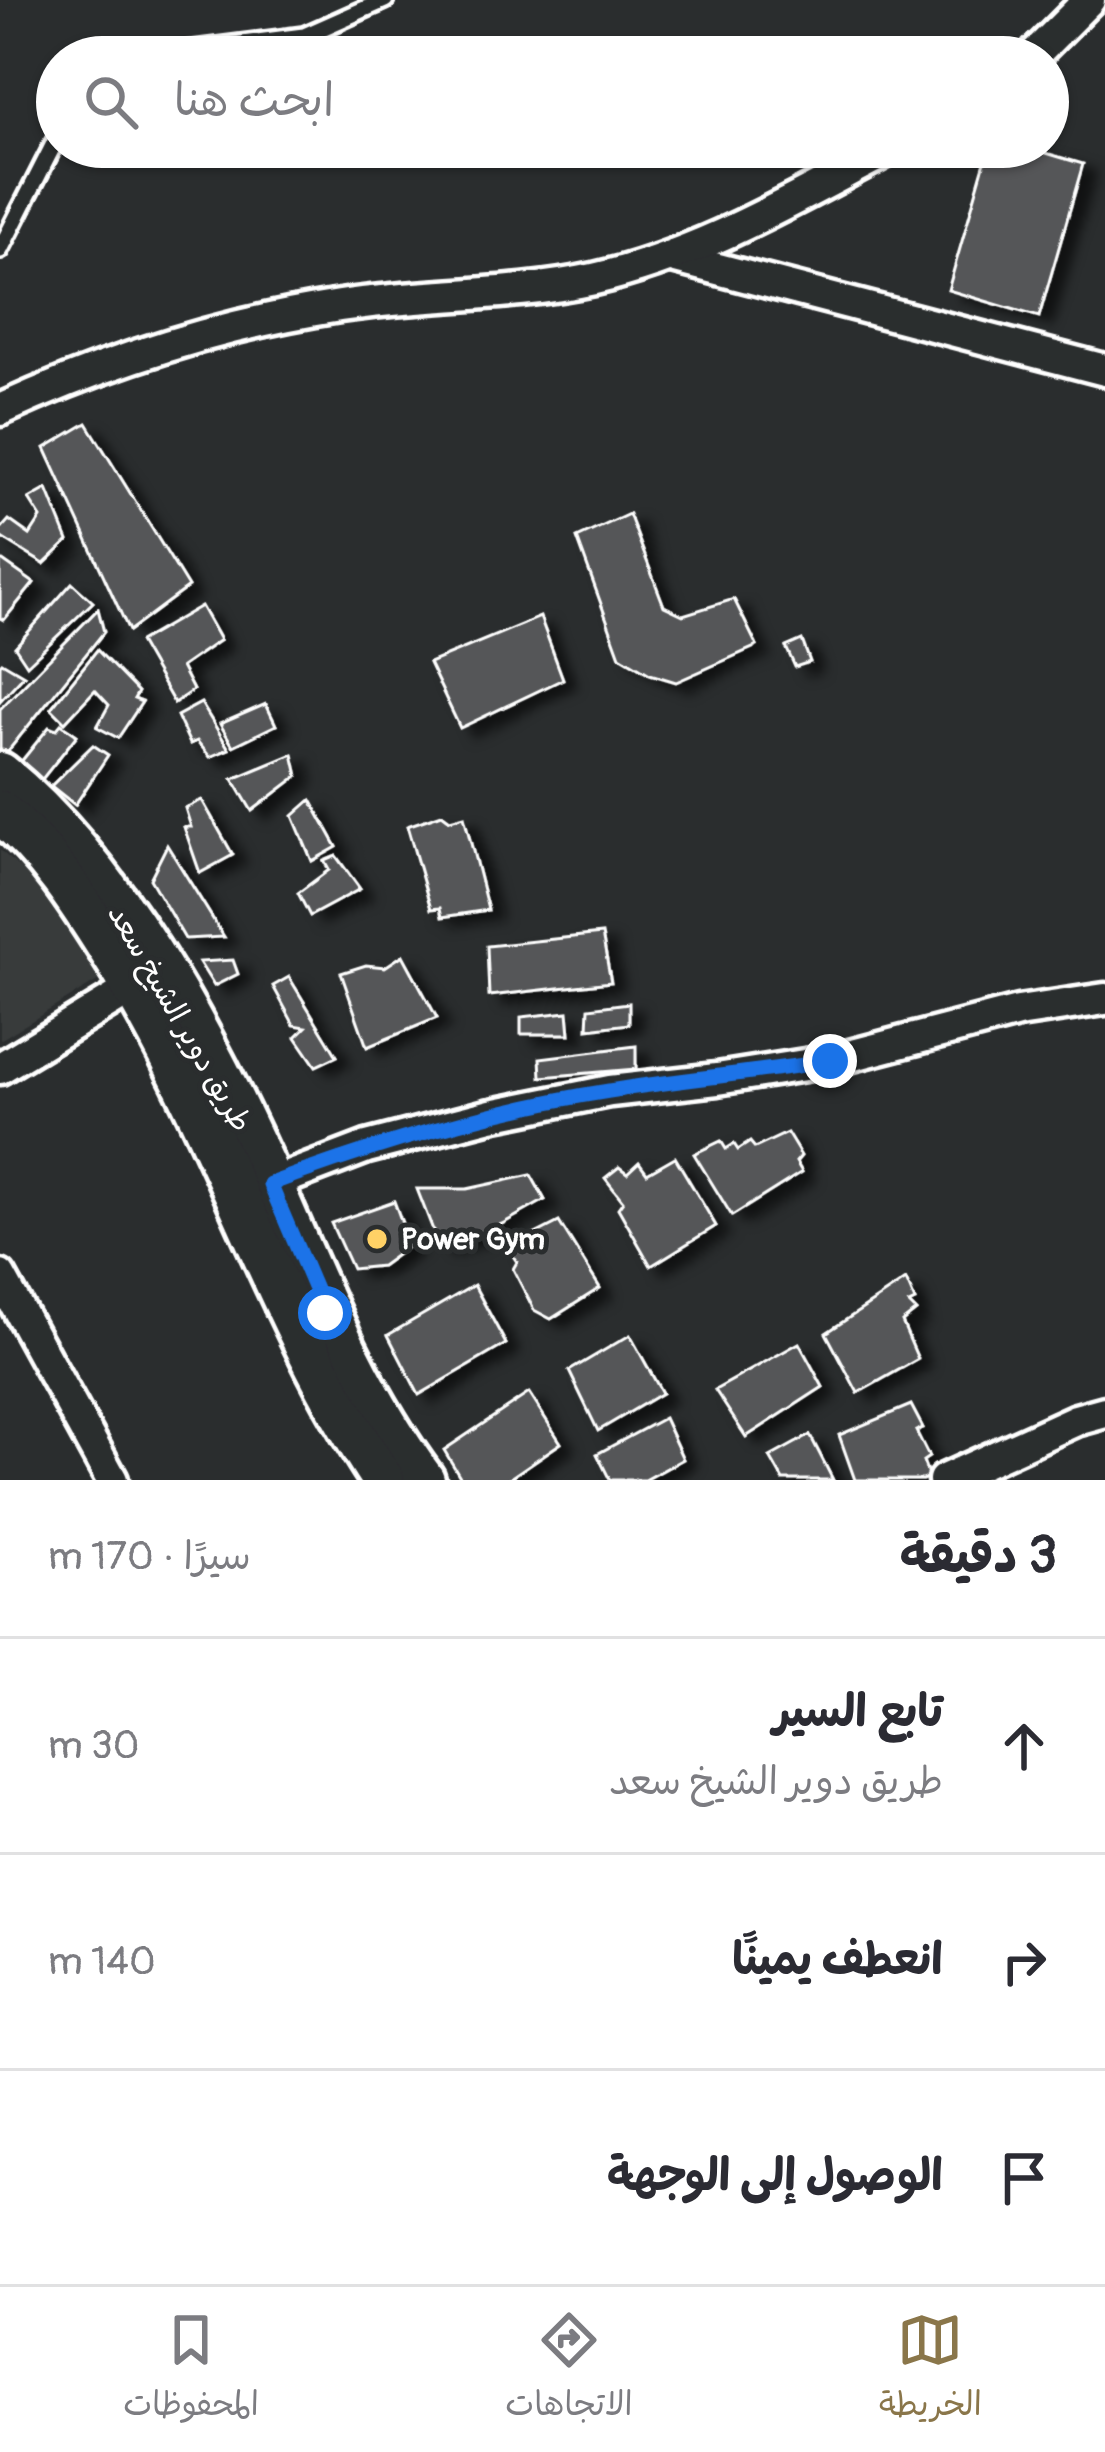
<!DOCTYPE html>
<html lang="ar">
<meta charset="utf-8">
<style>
body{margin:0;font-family:Pangolin,"Playpen Sans Arabic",sans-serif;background:#f2f2f3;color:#2b2b33;direction:rtl}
.stop{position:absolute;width:36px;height:36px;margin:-27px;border:9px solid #1a73e8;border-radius:50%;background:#fff}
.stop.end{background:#1a73e8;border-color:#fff;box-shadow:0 3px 12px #0008}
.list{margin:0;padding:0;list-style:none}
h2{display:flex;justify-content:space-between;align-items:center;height:156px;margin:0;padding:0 48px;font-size:51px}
h2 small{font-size:39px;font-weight:400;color:#7c7c81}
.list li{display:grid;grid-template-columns:78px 1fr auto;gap:36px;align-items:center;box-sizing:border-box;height:216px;padding:0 48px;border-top:3px solid #e1e1e2}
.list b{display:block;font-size:45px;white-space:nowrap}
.list p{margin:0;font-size:39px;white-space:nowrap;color:#7c7c81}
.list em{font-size:39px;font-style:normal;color:#7c7c81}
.icon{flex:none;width:66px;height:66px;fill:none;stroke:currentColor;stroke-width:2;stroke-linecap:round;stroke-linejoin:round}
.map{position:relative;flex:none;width:1105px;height:1480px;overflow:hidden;direction:ltr}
.search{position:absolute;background:#fff;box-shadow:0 3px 9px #0004;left:36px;right:36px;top:36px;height:132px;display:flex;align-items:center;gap:30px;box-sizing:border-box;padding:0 42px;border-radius:66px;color:#7c7c81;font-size:45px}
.sheet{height:804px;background:#fff}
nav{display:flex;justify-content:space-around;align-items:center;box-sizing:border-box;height:168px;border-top:3px solid #e1e1e2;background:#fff;font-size:33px;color:#7c7c81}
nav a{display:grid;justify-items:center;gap:6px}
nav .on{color:#8a764a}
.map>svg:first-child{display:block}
.built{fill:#373a3b}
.building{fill:#555758;stroke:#fff;stroke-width:3;filter:url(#shadow)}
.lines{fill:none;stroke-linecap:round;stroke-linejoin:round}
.lane-casing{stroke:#fff;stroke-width:24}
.street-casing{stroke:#fff;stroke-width:39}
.secondary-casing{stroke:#fff;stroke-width:51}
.lane{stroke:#2a2d2e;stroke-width:15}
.street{stroke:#2a2d2e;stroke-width:30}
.secondary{stroke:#2a2d2e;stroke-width:42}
.route{stroke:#1a73e8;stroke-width:15}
.poi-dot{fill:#ffd166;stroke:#2a2d2e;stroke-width:4.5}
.labels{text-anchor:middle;stroke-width:10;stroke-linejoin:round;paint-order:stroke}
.street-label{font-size:30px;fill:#fff;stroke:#2a2d2e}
.poi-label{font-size:30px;font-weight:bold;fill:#fff;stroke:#2a2d2e;text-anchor:start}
</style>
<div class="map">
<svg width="1105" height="1480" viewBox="0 0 1105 1480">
<defs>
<filter id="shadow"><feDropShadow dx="13" dy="8" stdDeviation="6" flood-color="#0009"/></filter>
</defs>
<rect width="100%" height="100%" fill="#2a2d2e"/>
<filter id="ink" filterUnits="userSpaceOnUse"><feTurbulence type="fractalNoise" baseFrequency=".00833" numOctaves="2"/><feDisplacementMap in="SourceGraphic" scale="24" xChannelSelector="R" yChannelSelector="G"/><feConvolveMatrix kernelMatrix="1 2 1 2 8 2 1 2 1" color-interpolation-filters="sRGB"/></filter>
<g filter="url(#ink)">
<path class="built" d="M0 850 52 897 104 977 0 1040Z"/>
<g class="building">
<path d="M989 147H1026L1083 164 1039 317 948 290Z"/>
<path d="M87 423 188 587 129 631 45 448Z"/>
<path d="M47 489 68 541 44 564 0 537V530L9 520 30 535 41 518 29 499Z"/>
<path d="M629 514 664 606 683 615 734 599 757 646 676 682 650 674 620 656 577 538Z"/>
<path d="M0 559 34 583 4 620 0 618Z"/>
<path d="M72 583 93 602 27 665 15 647Z"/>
<path d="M201 606 220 640 181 667 193 690 174 703 139 642Z"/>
<path d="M98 609 104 632 0 761V709Z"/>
<path d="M540 617 563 679 460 728 429 663Z"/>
<path d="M802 640 810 662 795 667 786 647Z"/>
<path d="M97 650 138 692 134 699 142 702 118 738 97 727 109 705 95 690 65 722 51 708Z"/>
<path d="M2 662 24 675 0 701V664Z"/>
<path d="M201 703 229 749 210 757 197 741 190 744 177 716Z"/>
<path d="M266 704 276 725 233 746 220 724Z"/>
<path d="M61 724 77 735 39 783 20 763 49 727 56 730Z"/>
<path d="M93 745 108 755 75 805 51 786Z"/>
<path d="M293 754 298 776 252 811 233 779Z"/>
<path d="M202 800 233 855 200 873 184 827H191L185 808Z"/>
<path d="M311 800 337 847 312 861 293 816Z"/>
<path d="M442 814 450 820 464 816 488 910 442 917 440 908 431 909 407 826Z"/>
<path d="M167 845 224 937 185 939 150 879Z"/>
<path d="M336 856 360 889 310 916 298 893 329 870 324 861Z"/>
<path d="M602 934 611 982 489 996 487 946Z"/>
<path d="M403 955 437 1018 367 1047 341 973 366 965 385 967Z"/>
<path d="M233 960 238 974 214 986 199 962Z"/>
<path d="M289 977 337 1056 316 1066 296 1037 306 1027 294 1025 273 986Z"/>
<path d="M629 1003V1024L588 1029 589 1008Z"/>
<path d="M568 1012 570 1034H521V1017Z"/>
<path d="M636 1046V1069L541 1077 540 1058Z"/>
<path d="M787 1133 801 1156 796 1162 802 1172 732 1216 694 1154 721 1141 726 1149 734 1144 738 1150 750 1142 755 1148Z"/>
<path d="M675 1157 716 1226 651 1266 618 1208 623 1201 605 1178 619 1167 627 1173 639 1162 647 1173Z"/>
<path d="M531 1175 545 1200 502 1224 440 1248 417 1189H467Z"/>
<path d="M394 1201 410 1245 381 1266 352 1269 331 1223Z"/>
<path d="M559 1222 600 1288 551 1319 534 1310 513 1269 517 1262 508 1248Z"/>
<path d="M906 1280 915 1301 909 1304 916 1311 902 1322 918 1359 858 1393 826 1333Z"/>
<path d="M474 1285 506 1344 419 1395 388 1335Z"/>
<path d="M630 1335 662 1393 598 1431 569 1371Z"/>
<path d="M799 1343 823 1387 746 1437 715 1390Z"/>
<path d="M529 1393 561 1443 507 1480H462L444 1450Z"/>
<path d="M911 1405 923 1428 916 1431 929 1457 923 1461 929 1477 922 1480H855L839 1435Z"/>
<path d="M664 1418 683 1459 645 1480H610L597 1454Z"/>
<path d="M810 1435 833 1480H783L770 1457Z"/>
</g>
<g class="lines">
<g class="lane-casing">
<g id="lane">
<path d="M139 57 304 36 385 0"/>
<path d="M0 250 57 138"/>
</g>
</g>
<g class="street-casing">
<g id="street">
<path d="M1032 57 1089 0"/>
<path d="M672 257 1105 370"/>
<path d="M0 410C107 361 223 324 340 306 424 293 510 297 594 279 701 255 797 197 894 147"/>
<path d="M0 1068 134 987"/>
<path d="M270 1184 367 1147 491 1115 610 1091 717 1079 830 1061 1018 1012 1105 999"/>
<path d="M0 1276 112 1480"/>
<path d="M944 1480 1076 1420 1105 1412"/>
</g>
</g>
<g class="secondary-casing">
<g id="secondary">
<path d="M0 774C115 868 201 1030 262 1164 311 1273 351 1383 423 1480"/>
<path d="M0 812C47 850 81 903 113 954 220 1121 273 1315 383 1480"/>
</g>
</g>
<use href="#lane" class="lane"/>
<use href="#street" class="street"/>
<use href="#secondary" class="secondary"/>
</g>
</g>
<g class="lines" filter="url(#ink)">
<path class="route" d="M325 1313 270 1184C380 1143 493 1109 609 1091 683 1079 756 1073 830 1061"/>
</g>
<circle class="poi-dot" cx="377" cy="1239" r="12"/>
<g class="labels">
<g class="street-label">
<text transform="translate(180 1018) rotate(60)" y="10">طريق دوير الشيخ سعد</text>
</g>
<g class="poi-label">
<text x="401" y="1249">Power Gym</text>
</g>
</g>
</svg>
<div class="stop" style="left:325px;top:1313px"></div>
<div class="stop end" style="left:830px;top:1061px"></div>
<div class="search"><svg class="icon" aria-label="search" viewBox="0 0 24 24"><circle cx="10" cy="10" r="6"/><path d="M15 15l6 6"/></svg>ابحث هنا</div>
</div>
<section class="sheet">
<h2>3 دقيقة<small>سيرًا · 170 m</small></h2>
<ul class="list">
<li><svg class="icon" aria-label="ahead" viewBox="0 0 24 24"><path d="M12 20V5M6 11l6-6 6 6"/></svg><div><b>تابع السير</b><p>طريق دوير الشيخ سعد</p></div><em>30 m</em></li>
<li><svg class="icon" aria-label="right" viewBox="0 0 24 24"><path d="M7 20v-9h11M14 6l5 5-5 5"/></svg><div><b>انعطف يمينًا</b></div><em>140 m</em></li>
<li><svg class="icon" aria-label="arrive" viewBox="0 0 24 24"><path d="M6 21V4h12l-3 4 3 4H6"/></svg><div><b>الوصول إلى الوجهة</b></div></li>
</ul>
</section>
<nav>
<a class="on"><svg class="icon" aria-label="map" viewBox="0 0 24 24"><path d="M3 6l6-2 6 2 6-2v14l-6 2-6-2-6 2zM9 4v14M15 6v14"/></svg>الخريطة</a>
<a><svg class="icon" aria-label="directions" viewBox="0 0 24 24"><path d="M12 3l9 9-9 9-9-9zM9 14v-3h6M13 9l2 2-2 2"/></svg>الاتجاهات</a>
<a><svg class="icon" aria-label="saved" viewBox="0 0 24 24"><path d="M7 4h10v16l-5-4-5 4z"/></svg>المحفوظات</a>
</nav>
